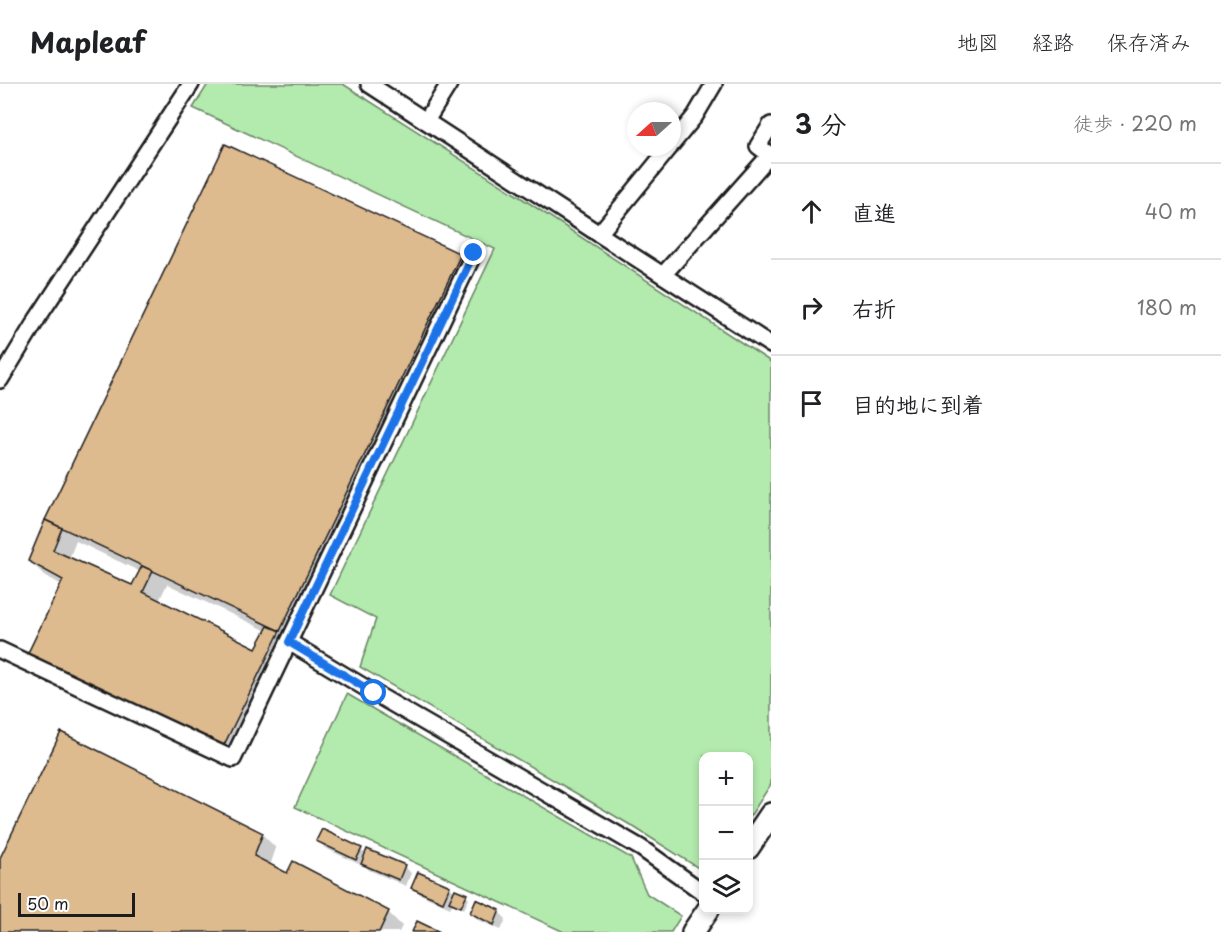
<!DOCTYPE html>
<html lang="ja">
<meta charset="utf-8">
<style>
body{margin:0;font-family:"Playpen Sans","Klee One",sans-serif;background:#f2f2f2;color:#202124}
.controls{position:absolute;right:18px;bottom:18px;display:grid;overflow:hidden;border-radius:12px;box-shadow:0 3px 9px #0003}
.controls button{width:54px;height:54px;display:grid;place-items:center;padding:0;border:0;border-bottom:2px solid #e0e0e0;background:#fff;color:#202124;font:30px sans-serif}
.compass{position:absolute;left:627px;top:18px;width:54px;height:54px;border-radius:50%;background:#fff;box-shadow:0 3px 9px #0003;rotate:249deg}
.scale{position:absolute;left:18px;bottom:15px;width:117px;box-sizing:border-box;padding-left:6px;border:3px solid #1c1c1c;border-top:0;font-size:16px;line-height:21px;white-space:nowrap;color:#1c1c1c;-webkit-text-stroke:4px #fff;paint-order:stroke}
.stop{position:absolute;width:18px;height:18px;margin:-14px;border:4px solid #1a73e8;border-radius:50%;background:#fff}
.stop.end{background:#1a73e8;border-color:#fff;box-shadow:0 2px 6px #0008}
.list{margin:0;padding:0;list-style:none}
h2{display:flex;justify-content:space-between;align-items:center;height:78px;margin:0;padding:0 24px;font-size:26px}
h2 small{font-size:20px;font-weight:400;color:#757577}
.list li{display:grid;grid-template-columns:39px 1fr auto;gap:18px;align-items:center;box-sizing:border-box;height:96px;padding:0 24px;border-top:2px solid #e0e0e0}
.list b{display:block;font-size:22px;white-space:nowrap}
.list em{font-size:20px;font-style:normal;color:#757577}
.icon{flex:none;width:33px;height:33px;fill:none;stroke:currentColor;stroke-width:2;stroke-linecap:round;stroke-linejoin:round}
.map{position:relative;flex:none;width:771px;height:848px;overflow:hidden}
header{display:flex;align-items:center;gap:36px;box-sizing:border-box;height:84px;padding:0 30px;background:#fff;border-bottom:2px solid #e0e0e0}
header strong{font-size:28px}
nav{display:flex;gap:33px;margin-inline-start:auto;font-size:21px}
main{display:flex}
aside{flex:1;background:#fff}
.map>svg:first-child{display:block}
.green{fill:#b3eaad;stroke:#688364;stroke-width:1.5}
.shadow{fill:#0003;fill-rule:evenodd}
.building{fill:#deba8f;stroke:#1c1c1c;stroke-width:1.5}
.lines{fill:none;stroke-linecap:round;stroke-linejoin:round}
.street-casing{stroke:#1c1c1c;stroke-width:20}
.secondary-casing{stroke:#1c1c1c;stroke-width:26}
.street{stroke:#fff;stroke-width:15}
.secondary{stroke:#fff;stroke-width:21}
.route{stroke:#1a73e8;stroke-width:8}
</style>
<header>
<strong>Mapleaf</strong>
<nav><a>地図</a><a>経路</a><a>保存済み</a></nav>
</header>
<main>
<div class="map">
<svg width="771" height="848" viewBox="0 0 771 848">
<rect width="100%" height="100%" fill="#fff"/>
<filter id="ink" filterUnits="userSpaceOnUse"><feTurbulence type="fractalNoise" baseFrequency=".0167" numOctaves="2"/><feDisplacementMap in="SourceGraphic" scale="12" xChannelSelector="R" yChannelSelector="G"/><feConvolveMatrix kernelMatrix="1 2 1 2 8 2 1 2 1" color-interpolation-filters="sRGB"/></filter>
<g filter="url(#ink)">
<g class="green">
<path d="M208 0H343L520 113 771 278V700L749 734 748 672H704L703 787 632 742 360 583 376 535 330 511 495 165 193 24Z"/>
<path d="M347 610 631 774 647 810 681 832 671 848H564L295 723Z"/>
</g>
<g class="shadow">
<path d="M226 62 460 171 474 185 238 674 43 585 62 501 44 491 29 476ZM76 457 141 488 133 503 69 475ZM167 500 267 547 257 566 159 517Z"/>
<path d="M262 750 276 764 270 782 288 791 388 828 402 842 399 848H0V777Z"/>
<path d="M318 757 361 766 366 771 404 782 411 789 406 802 369 786 364 781 363 782 325 764Z"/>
<path d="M419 790 450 803 455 809 466 812 469 815 464 825 453 819 450 824 420 810 413 803Z"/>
<path d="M477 817 499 828 506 835 501 846 478 836 471 829Z"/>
</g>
<g class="building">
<path d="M225 60 461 170 280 547 45 436Z"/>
<path d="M45 436 62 444 53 466 132 501 142 482 153 487 143 508 256 564 268 542 280 547 224 661 27 571 63 496 28 477Z"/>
<path d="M61 648 263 749 254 772 287 789 293 777 389 827 379 848H0V774Z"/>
<path d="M322 745 362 764 356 776 316 757Z"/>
<path d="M367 765 405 781 399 796 361 780Z"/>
<path d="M418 788 450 802 443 818 411 804Z"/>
<path d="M455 805 467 810 461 823 449 818Z"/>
<path d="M476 815 500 826 494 841 470 829Z"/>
<path d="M417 837 440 848H412Z"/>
</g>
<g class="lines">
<g class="street-casing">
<g id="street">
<path d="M369 0 599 150 771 261"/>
<path d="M426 37 449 0"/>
<path d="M672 60 695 32 714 0"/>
<path d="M599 150 670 63"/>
<path d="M663 191 770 71 758 62 771 41"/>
<path d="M0 296 37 235 191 0"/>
<path d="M289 558 374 609 641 764 704 809"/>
<path d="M0 566 233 675 474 169"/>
</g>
</g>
<g class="secondary-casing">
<g id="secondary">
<path d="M748 764 771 730"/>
<path d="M693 848 708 826"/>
</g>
</g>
<use href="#street" class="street"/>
<use href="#secondary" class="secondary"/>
</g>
</g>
<g class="lines" filter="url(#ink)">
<path class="route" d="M374 609 289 558 474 169"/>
</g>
</svg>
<div class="controls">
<button>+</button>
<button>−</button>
<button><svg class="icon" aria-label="layers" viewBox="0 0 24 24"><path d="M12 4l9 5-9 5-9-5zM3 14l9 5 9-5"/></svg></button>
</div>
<svg class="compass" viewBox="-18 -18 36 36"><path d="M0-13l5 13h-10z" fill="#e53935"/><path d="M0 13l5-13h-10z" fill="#757577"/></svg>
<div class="scale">50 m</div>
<div class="stop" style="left:374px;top:609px"></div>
<div class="stop end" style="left:474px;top:169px"></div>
</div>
<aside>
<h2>3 分<small>徒歩 · 220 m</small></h2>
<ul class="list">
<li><svg class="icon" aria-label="ahead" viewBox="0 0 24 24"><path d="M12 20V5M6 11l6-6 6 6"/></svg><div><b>直進</b></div><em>40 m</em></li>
<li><svg class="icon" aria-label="right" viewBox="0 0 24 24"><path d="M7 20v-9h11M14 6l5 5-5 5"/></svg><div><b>右折</b></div><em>180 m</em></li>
<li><svg class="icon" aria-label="arrive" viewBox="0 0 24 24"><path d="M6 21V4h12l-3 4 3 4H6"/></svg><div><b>目的地に到着</b></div></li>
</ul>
</aside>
</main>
